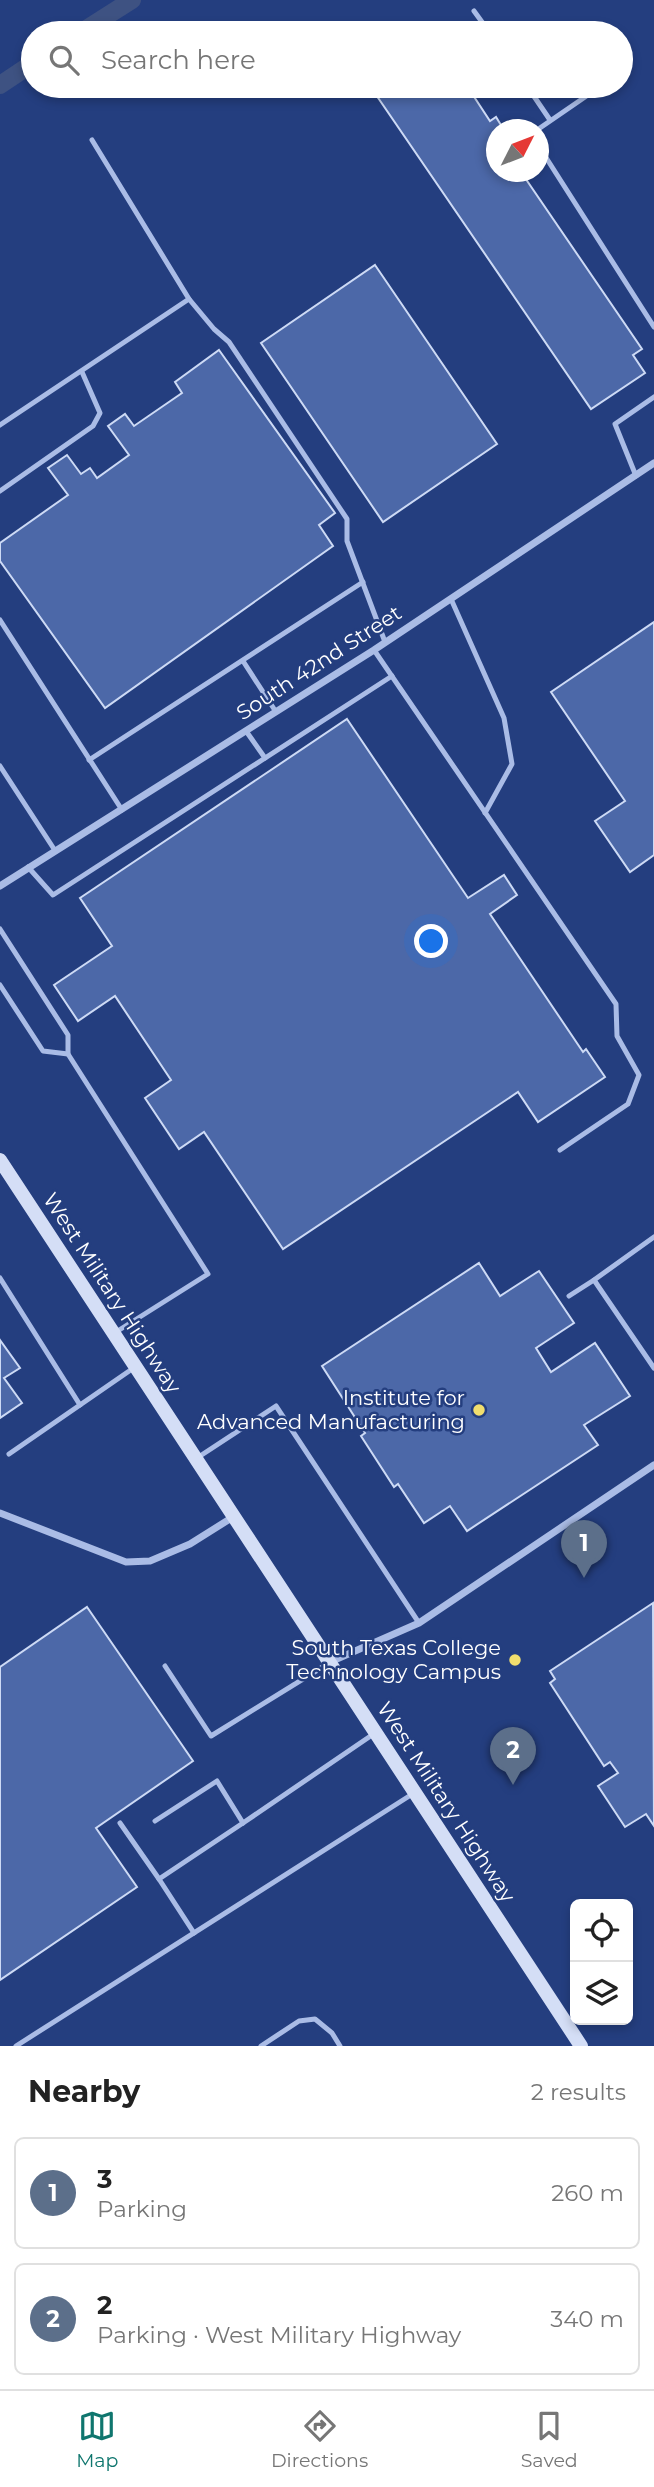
<!DOCTYPE html>
<meta charset="utf-8">
<style>
body{margin:0;font-family:Montserrat,sans-serif;background:#f2f2f2;color:#222}
.controls{position:absolute;right:21px;bottom:21px;display:grid;overflow:hidden;border-radius:10px;box-shadow:0 4px 10px #0003}
.controls button{width:63px;height:63px;display:grid;place-items:center;padding:0;border:0;border-bottom:2px solid #e0e0e0;background:#fff;color:#222;font:35px sans-serif}
.compass{position:absolute;left:486px;top:119px;width:63px;height:63px;border-radius:50%;background:#fff;box-shadow:0 4px 10px #0003;rotate:48deg}
.you{position:absolute;left:432px;top:942px;width:24px;height:24px;margin:-18px;border:5px solid #fff;border-radius:50%;background:#1a73e8;box-shadow:0 0 0 10px #1a73e833}
.badge{display:grid;place-items:center;width:46px;height:46px;border-radius:50%;background:#0f766e;color:#fff;font-size:23px;font-weight:700}
.pin{position:absolute;translate:-50% -58px;filter:drop-shadow(0 2px 4px #0008)}
.pin::after{content:'';position:absolute;top:37px;width:24px;height:21px;background:inherit;clip-path:polygon(0 0,100% 0,50% 100%)}
.list{margin:0;padding:0;list-style:none}
h2{display:flex;justify-content:space-between;align-items:center;height:91px;margin:0;padding:0 28px;font-size:30px}
h2 small{font-size:23px;font-weight:400;color:#767676}
.list li{display:grid;grid-template-columns:46px 1fr auto;gap:21px;align-items:center;box-sizing:border-box;height:112px;margin:0 14px 14px;padding:0 14px;border:2px solid #e0e0e0;border-radius:10px}
.list b{display:block;font-size:26px;white-space:nowrap}
.list p{margin:0;font-size:23px;white-space:nowrap;color:#767676}
.list em{font-size:23px;font-style:normal;color:#767676}
.icon{flex:none;width:38px;height:38px;fill:none;stroke:currentColor;stroke-width:2;stroke-linecap:round;stroke-linejoin:round}
.map{position:relative;flex:none;width:654px;height:2046px;overflow:hidden}
.search{position:absolute;background:#fff;box-shadow:0 4px 10px #0003;left:21px;right:21px;top:21px;height:77px;display:flex;align-items:center;gap:18px;box-sizing:border-box;padding:0 24px;border-radius:38px;color:#767676;font-size:26px}
.sheet{height:343px;background:#fff}
nav{display:flex;justify-content:space-around;align-items:center;box-sizing:border-box;height:98px;border-top:2px solid #e0e0e0;background:#fff;font-size:19px;color:#767676}
nav a{display:grid;justify-items:center;gap:4px}
nav .on{color:#0f766e}
.map>svg:first-child{display:block}
.lines{fill:none;stroke-linecap:round;stroke-linejoin:round}
.canal{stroke:#3e5282;stroke-width:18}
.building{fill:#4c68a8;stroke:#cddaf5;stroke-width:2}
.service{stroke:#aabce6;stroke-width:5}
.minor{stroke:#aabce6;stroke-width:7}
.secondary{stroke:#d4def6;stroke-width:14}
.poi-dot{fill:#f1de6e;stroke:#243e7f;stroke-width:2.5}
.labels{text-anchor:middle;stroke-width:5;stroke-linejoin:round;paint-order:stroke}
.street-label{font-size:21px;fill:#fff;stroke:#243e7f}
.poi-label{font-size:21px;fill:#fff;stroke:#243e7f;text-anchor:end}
</style>
<div class="map">
<svg width="654" height="2046" viewBox="0 0 654 2046">
<rect width="100%" height="100%" fill="#243e7f"/>
<g class="lines">
<g class="canal">
<path d="M80 33 132 0"/>
<path d="M0 85 33 63"/>
</g>
</g>
<g class="building">
<path d="M370 86H467L490 121 496 117 504 130H496V172H521L642 349 633 355 645 373 591 409Z"/>
<path d="M375 265 497 444 383 522 261 343Z"/>
<path d="M219 350 335 513 319 525 333 546 105 708 0 561V543L68 495 48 468 67 455 81 474 90 468 97 478 129 455 108 426 125 414 134 426 182 393 175 382Z"/>
<path d="M654 622V855L630 872 595 821 625 801 551 692Z"/>
<path d="M347 719 468 898 504 875 517 895 490 914 583 1052 586 1049 605 1077 538 1122 518 1092 283 1249 204 1132 179 1149 145 1098 171 1080 115 996 78 1021 54 985 112 946 80 898Z"/>
<path d="M479 1263 500 1296 539 1271 574 1323 536 1348 551 1372 595 1343 630 1396 584 1425 598 1445 467 1531 450 1506 424 1523 398 1484 394 1487 361 1436 365 1433 322 1366Z"/>
<path d="M0 1340 20 1368 4 1378 22 1403 0 1418Z"/>
<path d="M653 1603 654 1826 646 1814 625 1827 598 1786 618 1773 610 1762 604 1766 550 1683 555 1679 550 1671Z"/>
<path d="M87 1607 193 1761 96 1828 137 1887 0 1980V1667Z"/>
</g>
<g class="lines">
<g class="service">
<path d="M474 11 490 33"/>
<path d="M527 86 550 120"/>
<path d="M537 130 601 86"/>
<path d="M92 140 189 299"/>
<path d="M538 145 654 327"/>
<path d="M0 425 189 299 214 329 229 342 347 519V541L385 642"/>
<path d="M636 476 615 424 654 397"/>
<path d="M0 491 93 426 100 413 82 372"/>
<path d="M451 599 504 718 512 764 485 813"/>
<path d="M0 620 122 810"/>
<path d="M374 650 616 1004 617 1036 639 1075 628 1104 560 1150"/>
<path d="M243 661 276 712"/>
<path d="M246 731 265 758"/>
<path d="M89 760 363 582"/>
<path d="M0 766 54 849"/>
<path d="M28 867 53 895 392 676"/>
<path d="M0 929 68 1035V1054L208 1274 116 1332"/>
<path d="M0 985 43 1051 68 1054"/>
<path d="M0 1278 80 1405"/>
<path d="M594 1280 654 1237"/>
<path d="M569 1296 594 1280 654 1368"/>
<path d="M9 1454 135 1367"/>
<path d="M197 1458 276 1406 419 1623"/>
<path d="M165 1666 211 1736 329 1663"/>
<path d="M155 1821 217 1781 243 1823 375 1733"/>
<path d="M120 1823 159 1879"/>
<path d="M194 1933 159 1879 243 1823"/>
<path d="M16 2046 414 1793"/>
<path d="M261 2046 299 2021 315 2019 332 2033 340 2046"/>
</g>
<g class="minor">
<path d="M0 886 374 650 654 463"/>
<path d="M0 1513 126 1562 150 1561 190 1544 233 1517"/>
<path d="M330 1662 419 1623 654 1465"/>
</g>
<path class="secondary" d="M0 1160 581 2046"/>
</g>
<g class="poi-dot">
<circle cx="479" cy="1410" r="7"/>
<circle cx="515" cy="1660" r="7"/>
</g>
<g class="labels">
<g class="street-label">
<text transform="translate(319 663) rotate(-33)" y="7">South 42nd Street</text>
<text transform="translate(112 1293) rotate(57)" y="7">West Military Highway</text>
<text transform="translate(446 1802) rotate(57)" y="7">West Military Highway</text>
</g>
<g class="poi-label">
<text x="465" y="1405">Institute for<tspan x="465" dy="24">Advanced Manufacturing</tspan></text>
<text x="501" y="1655">South Texas College<tspan x="501" dy="24">Technology Campus</tspan></text>
</g>
</g>
</svg>
<div class="controls">
<button><svg class="icon" aria-label="locate" viewBox="0 0 24 24"><circle cx="12" cy="12" r="6"/><path d="M12 2v4M12 18v4M2 12h4M18 12h4"/></svg></button>
<button><svg class="icon" aria-label="layers" viewBox="0 0 24 24"><path d="M12 4l9 5-9 5-9-5zM3 14l9 5 9-5"/></svg></button>
</div>
<svg class="compass" viewBox="-18 -18 36 36"><path d="M0-13l5 13h-10z" fill="#e53935"/><path d="M0 13l5-13h-10z" fill="#767676"/></svg>
<div class="you"></div>
<div class="pin badge" style="left:584px;top:1578px;background:#5c6f8a">1</div>
<div class="pin badge" style="left:513px;top:1785px;background:#5c6f8a">2</div>
<div class="search"><svg class="icon" aria-label="search" viewBox="0 0 24 24"><circle cx="10" cy="10" r="6"/><path d="M15 15l6 6"/></svg>Search here</div>
</div>
<section class="sheet">
<h2>Nearby<small>2 results</small></h2>
<ul class="list">
<li><span class="badge" style="background:#5c6f8a">1</span><div><b>3</b><p>Parking</p></div><em>260 m</em></li>
<li><span class="badge" style="background:#5c6f8a">2</span><div><b>2</b><p>Parking · West Military Highway</p></div><em>340 m</em></li>
</ul>
</section>
<nav>
<a class="on"><svg class="icon" aria-label="map" viewBox="0 0 24 24"><path d="M3 6l6-2 6 2 6-2v14l-6 2-6-2-6 2zM9 4v14M15 6v14"/></svg>Map</a>
<a><svg class="icon" aria-label="directions" viewBox="0 0 24 24"><path d="M12 3l9 9-9 9-9-9zM9 14v-3h6M13 9l2 2-2 2"/></svg>Directions</a>
<a><svg class="icon" aria-label="saved" viewBox="0 0 24 24"><path d="M7 4h10v16l-5-4-5 4z"/></svg>Saved</a>
</nav>
